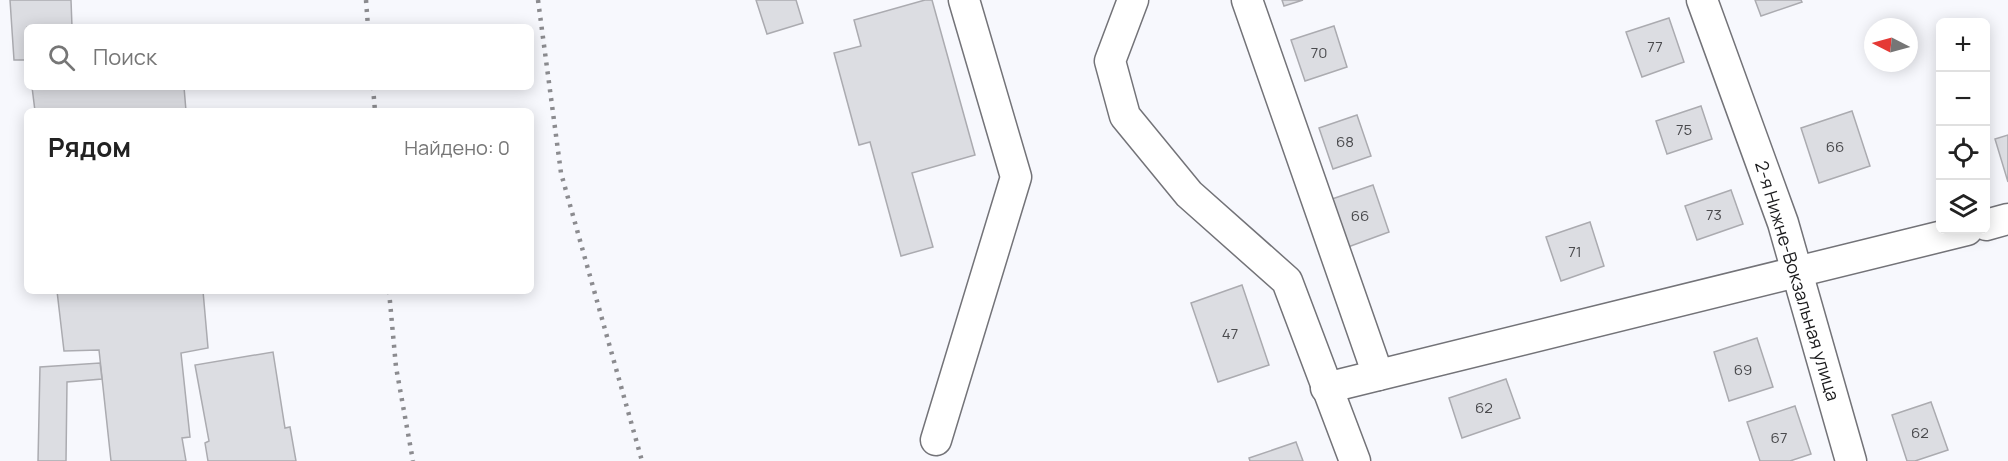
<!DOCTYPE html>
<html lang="ru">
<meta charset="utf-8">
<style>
body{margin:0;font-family:Manrope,sans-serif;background:#f2f2f2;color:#222}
.controls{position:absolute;right:18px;top:18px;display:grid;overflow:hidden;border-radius:9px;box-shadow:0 3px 15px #0003}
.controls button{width:54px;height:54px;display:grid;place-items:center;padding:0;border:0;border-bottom:2px solid #e0e0e0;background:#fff;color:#222;font:30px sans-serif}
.compass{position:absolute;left:1864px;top:18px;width:54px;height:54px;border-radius:50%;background:#fff;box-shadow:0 3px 15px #0003;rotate:276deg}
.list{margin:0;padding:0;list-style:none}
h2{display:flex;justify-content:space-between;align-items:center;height:78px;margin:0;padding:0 24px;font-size:26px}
h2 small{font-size:20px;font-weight:400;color:#767676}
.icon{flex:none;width:33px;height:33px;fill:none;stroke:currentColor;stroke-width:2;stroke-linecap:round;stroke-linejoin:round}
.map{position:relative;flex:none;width:2008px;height:461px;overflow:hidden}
.search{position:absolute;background:#fff;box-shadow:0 3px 15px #0003;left:24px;top:24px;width:510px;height:66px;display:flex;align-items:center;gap:15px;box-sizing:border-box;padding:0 21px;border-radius:9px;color:#767676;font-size:22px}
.panel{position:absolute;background:#fff;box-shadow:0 3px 15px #0003;left:24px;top:108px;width:510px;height:186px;border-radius:9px}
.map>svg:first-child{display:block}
.building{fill:#dcdde2;stroke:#ababb0;stroke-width:1.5}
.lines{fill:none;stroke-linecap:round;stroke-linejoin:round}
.minor-casing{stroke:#737378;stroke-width:33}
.minor{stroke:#fff;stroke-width:30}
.rail{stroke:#8b8b8f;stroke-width:4.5;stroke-dasharray:3 6;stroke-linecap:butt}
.labels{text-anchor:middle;stroke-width:6;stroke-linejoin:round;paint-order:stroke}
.number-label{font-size:15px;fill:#4a4a4d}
.street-label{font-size:18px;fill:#19191b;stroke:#fff}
</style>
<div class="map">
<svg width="2008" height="461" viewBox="0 0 2008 461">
<rect width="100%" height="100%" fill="#f7f8fd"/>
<g class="building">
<path d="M10 0H71L72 27H27V60H14Z"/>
<path d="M756 0H796L803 23 767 34Z"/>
<path d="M925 0H932L975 155 912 173 933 247 901 256 870 142 859 145 834 53 861 46 854 20Z"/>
<path d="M1282 0H1303L1284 6Z"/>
<path d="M1755 0H1801L1802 2 1761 16Z"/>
<path d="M1669 18 1684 62 1642 77 1626 32Z"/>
<path d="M1334 26 1347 67 1305 81 1291 40Z"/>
<path d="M32 87H184L186 111H35Z"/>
<path d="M1701 106 1712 139 1667 154 1656 121Z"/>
<path d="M1852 111 1870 166 1819 183 1801 128Z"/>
<path d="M1357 115 1371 156 1333 169 1319 128Z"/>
<path d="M2008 135V182L1995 139Z"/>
<path d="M1373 185 1389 232 1348 247 1332 199Z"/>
<path d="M1731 190 1743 224 1697 240 1685 206Z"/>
<path d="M1590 222 1604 266 1561 281 1546 237Z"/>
<path d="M1242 285 1269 365 1218 382 1191 303Z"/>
<path d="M57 291H203L208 348 181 353 190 437 182 438 186 461H111L99 350 64 351Z"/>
<path d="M1757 338 1773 387 1729 401 1714 352Z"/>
<path d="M273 352 285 428 290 427 296 461H208L205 443 209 441 195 365Z"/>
<path d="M100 363 102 379 67 382 66 461H38L40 367Z"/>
<path d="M1506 379 1520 418 1462 438 1449 398Z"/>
<path d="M1931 402 1948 450 1915 461H1907L1892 415Z"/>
<path d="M1795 406 1811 454 1790 461H1760L1747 422Z"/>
<path d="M1296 442 1303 461H1250L1249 458Z"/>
</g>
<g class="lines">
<g class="minor-casing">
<g id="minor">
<path d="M1133 0 1110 61 1125 116 1189 194 1287 281 1355 461"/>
<path d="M1247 0 1378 375"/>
<path d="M1702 0 1783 223 1851 461"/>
<path d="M1986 225 2008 219"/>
<path d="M1326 388 1967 230"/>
<path d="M936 440 1016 177 964 0"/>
</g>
</g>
<use href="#minor" class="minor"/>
<g class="rail">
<path d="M366 0 368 27"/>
<path d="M538 0 561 173 642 461"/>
<path d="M373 87 375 111"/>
<path d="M389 291 396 367 413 461"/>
</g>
</g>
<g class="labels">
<g class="number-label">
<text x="1655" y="52">77</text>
<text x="1319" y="58">70</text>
<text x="1684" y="135">75</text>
<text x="1345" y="147">68</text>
<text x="1835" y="152">66</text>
<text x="1714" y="220">73</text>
<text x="1360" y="221">66</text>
<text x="1575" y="257">71</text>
<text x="1230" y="339">47</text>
<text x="1743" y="375">69</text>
<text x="1484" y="413">62</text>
<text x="1920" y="438">62</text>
<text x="1779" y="443">67</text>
</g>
<g class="street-label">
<text transform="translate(1797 281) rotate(73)" y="6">2-я Нижне-Вокзальная улица</text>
</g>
</g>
</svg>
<div class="controls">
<button>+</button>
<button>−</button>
<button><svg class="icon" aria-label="locate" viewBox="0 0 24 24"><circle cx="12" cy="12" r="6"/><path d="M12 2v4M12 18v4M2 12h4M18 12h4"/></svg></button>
<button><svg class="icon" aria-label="layers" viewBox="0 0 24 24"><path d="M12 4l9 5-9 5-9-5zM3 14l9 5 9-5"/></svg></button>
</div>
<svg class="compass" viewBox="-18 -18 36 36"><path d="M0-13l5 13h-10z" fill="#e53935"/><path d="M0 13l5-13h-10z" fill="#767676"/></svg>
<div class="search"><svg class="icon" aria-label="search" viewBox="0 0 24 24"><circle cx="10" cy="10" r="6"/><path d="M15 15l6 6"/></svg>Поиск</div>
<section class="panel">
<h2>Рядом<small>Найдено: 0</small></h2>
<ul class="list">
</ul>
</section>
</div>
